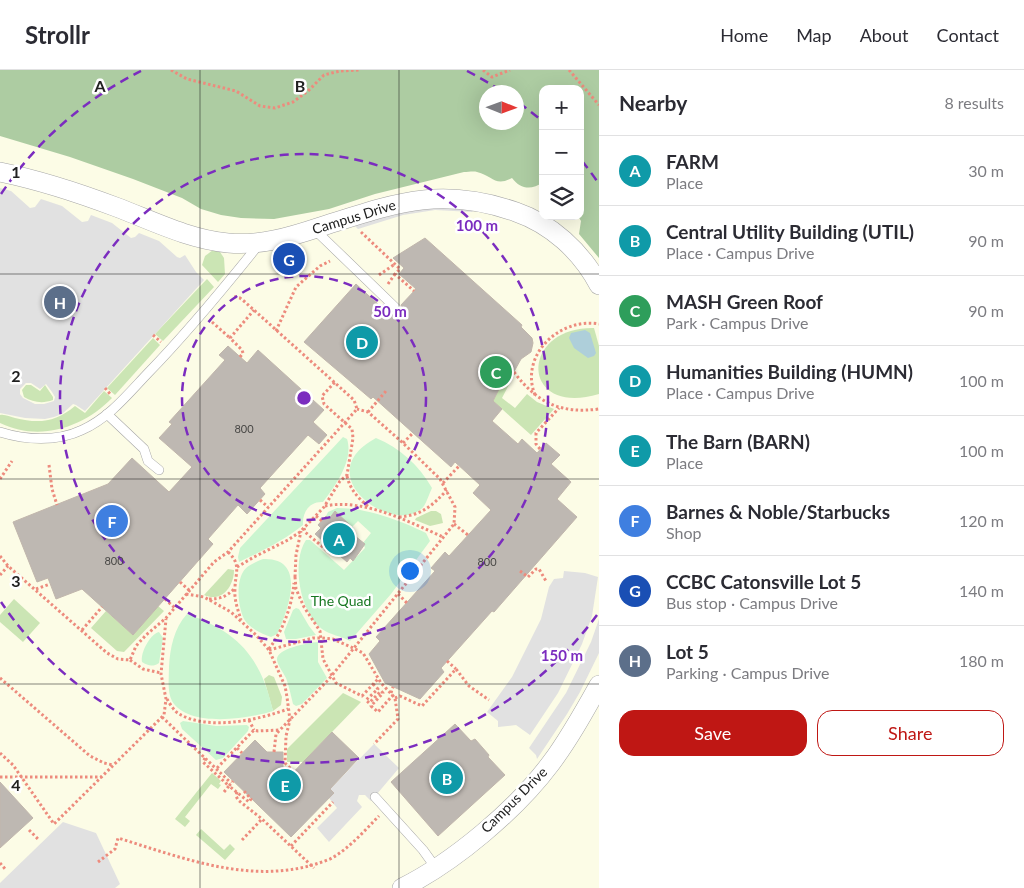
<!DOCTYPE html>
<meta charset="utf-8">
<style>
body{margin:0;font-family:Lato,sans-serif;background:#f2f2f3;color:#2b2b33}
.controls{position:absolute;right:15px;top:15px;display:grid;overflow:hidden;border-radius:10px;box-shadow:0 5px 20px #0002}
.controls button{width:45px;height:45px;display:grid;place-items:center;padding:0;border:0;border-bottom:1px solid #e1e1e2;background:#fff;color:#2b2b33;font:25px sans-serif}
.compass{position:absolute;left:479px;top:15px;width:45px;height:45px;border-radius:50%;background:#fff;box-shadow:0 5px 20px #0002;rotate:91deg}
.you{position:absolute;left:409px;top:500px;width:18px;height:18px;margin:-12px;border:4px solid #fff;border-radius:50%;background:#1a73e8;box-shadow:0 0 0 8px #1a73e833}
.badge{display:grid;place-items:center;width:32px;height:32px;border-radius:50%;background:#bf1714;color:#fff;font-size:16px;font-weight:700}
.pin{position:absolute;translate:-50% -50%;border:2px solid #fff;box-shadow:0 1px 5px #0006}
.list{margin:0;padding:0;list-style:none}
h2{display:flex;justify-content:space-between;align-items:center;height:65px;margin:0;padding:0 20px;font-size:21px}
h2 small{font-size:16px;font-weight:400;color:#7c7c81}
.list li{display:grid;grid-template-columns:32px 1fr auto;gap:15px;align-items:center;box-sizing:border-box;height:70px;padding:0 20px;border-top:1px solid #e1e1e2}
.list b{display:block;font-size:19px;white-space:nowrap}
.list p{margin:0;font-size:16px;white-space:nowrap;color:#7c7c81}
.list em{font-size:16px;font-style:normal;color:#7c7c81}
.actions{display:flex;gap:10px;padding:15px 20px}
.actions a{flex:1;padding:11px 0;border:1px solid #bf1714;border-radius:15px;text-align:center;font-size:18px;color:#bf1714}
.actions .main{background:#bf1714;color:#fff}
.icon{flex:none;width:28px;height:28px;fill:none;stroke:currentColor;stroke-width:2;stroke-linecap:round;stroke-linejoin:round}
.map{position:relative;flex:none;width:599px;height:818px;overflow:hidden}
header{display:flex;align-items:center;gap:30px;box-sizing:border-box;height:70px;padding:0 25px;background:#fff;border-bottom:1px solid #e1e1e2}
header strong{font-size:24px}
nav{display:flex;gap:28px;margin-inline-start:auto;font-size:18px}
main{display:flex}
aside{flex:1;background:#fff}
.map>svg:first-child{display:block}
.education{fill:#fcfce6;fill-rule:evenodd}
.grass{fill:#cbe5b4}
.forest{fill:#adcca2;fill-rule:evenodd}
.park{fill:#cbf5d0}
.parking{fill:#e1e1e1;fill-rule:evenodd}
.water{fill:#aecfda}
.building{fill:#beb8b2;stroke:#c1b6ac}
.lines{fill:none;stroke-linecap:round;stroke-linejoin:round}
.lane-casing{stroke:#a5a5a5;stroke-width:10}
.street-casing{stroke:#a5a5a5;stroke-width:20}
.path{stroke:#ed8b7d;stroke-width:3;stroke-dasharray:2.5 2.5;stroke-linecap:butt}
.lane{stroke:#fff;stroke-width:9}
.street{stroke:#fff;stroke-width:19}
.grid{fill:none;stroke:#212121;stroke-width:1;stroke-opacity:0.55}
.ring{fill:none;stroke:#7b2cbf;stroke-width:2.5;stroke-dasharray:9 6}
.labels{text-anchor:middle;stroke-width:5;stroke-linejoin:round;paint-order:stroke}
.number-label{font-size:11px;fill:#484745}
.street-label{font-size:14px;fill:#212121;stroke:#fff}
.park-label{font-size:14px;fill:#177721;stroke:#fff}
.grid-label{font-size:16px;text-anchor:middle;font-weight:bold;fill:#212121;stroke:#fff;stroke-width:5;stroke-linejoin:round;paint-order:stroke}
.centre{fill:#7b2cbf;stroke:#fff;stroke-width:2.5}
.ring-label{font-size:15px;text-anchor:middle;font-weight:bold;fill:#7b2cbf;stroke:#fff;stroke-width:5;stroke-linejoin:round;paint-order:stroke}
</style>
<header>
<strong>Strollr</strong>
<nav><a>Home</a><a>Map</a><a>About</a><a>Contact</a></nav>
</header>
<main>
<div class="map">
<svg width="599" height="818" viewBox="0 0 599 818">
<rect width="100%" height="100%" fill="#f1eee9"/>
<path class="education" d="M0 0H599V818H0ZM543 19H580V146H543ZM487 22H516V52H487Z"/>
<g class="grass">
<path d="M213 180 220 182 224 188 225 204 218 212 202 195 205 186Z"/>
<path d="M207 209 214 217 163 271 155 264Z"/>
<path d="M594 258 599 276V324C520 348 518 257 594 258Z"/>
<path d="M153 268 160 275 115 325 107 318Z"/>
<path d="M506 305 512 309 502 328 515 338 527 324 537 332 554 339 531 365 493 331Z"/>
<path d="M26 315H31L40 321 45 315 53 327V330C42 334 33 332 24 327L22 320Z"/>
<path d="M104 321 112 328C83 358 39 372 0 353V345C5 344 10 347 15 348 39 354 56 352 75 336L85 343Z"/>
<path d="M431 441H436L441 444 443 453 430 456 415 450 416 448Z"/>
<path d="M228 499 234 500C234 516 222 533 204 525Z"/>
<path d="M14 529 40 553 23 572 0 552V545Z"/>
<path d="M158 536 164 541 124 582 117 581 91 558 106 541 133 565Z"/>
<path d="M269 605 274 607 282 627 281 635 273 641 264 609Z"/>
<path d="M343 623 361 632 303 692H287V679Z"/>
<path d="M212 703 221 711 219 714 221 715 218 719 211 714 185 747 190 751 185 757 175 749Z"/>
<path d="M201 759 224 780 230 774 235 779 225 790 196 765Z"/>
</g>
<path class="forest" d="M0 0H599V188L579 164 581 151 578 146H580V19H543V112C532 120 521 120 512 108 495 117 493 106 477 102 474 101 468 102 464 102L375 124 329 139 274 149 241 148 221 145 201 139 182 128 133 109 70 87 0 66ZM487 22H516V52H487Z"/>
<g class="park">
<path d="M343 367 347 369C354 390 335 416 323 432 310 431 302 442 303 455 283 471 262 481 239 492L238 487 240 478Z"/>
<path d="M376 368C400 378 419 395 432 418 429 424 427 431 424 436 397 469 305 406 376 368Z"/>
<path d="M337 438C368 438 399 450 426 463L430 471 391 524 350 571C341 566 330 565 322 559 300 543 291 492 306 470H310L344 500 365 478 363 473 371 463 358 451 352 457 335 442 329 449 326 446 328 442Z"/>
<path d="M263 489C308 487 288 541 277 564L271 567C262 564 249 558 244 549 238 537 236 514 243 502 247 495 256 492 263 489Z"/>
<path d="M296 538 299 539 309 556 316 565 296 569H286L284 562 293 540Z"/>
<path d="M187 544C239 562 261 588 273 641 248 649 188 658 172 631 167 621 169 608 169 597 170 578 174 558 187 544Z"/>
<path d="M159 562 163 568 159 593C153 597 148 596 142 592 140 583 150 564 159 562Z"/>
<path d="M318 572V592L327 608 302 634 296 636 293 634C291 626 289 616 286 608 283 602 278 596 277 590 276 578 309 573 318 572Z"/>
<path d="M183 651 216 656 247 655 249 657 248 661 223 688 216 690 182 659 180 653Z"/>
</g>
<g class="parking">
<path d="M0 118 11 121 30 138 35 137 41 129 62 136 82 152 88 151 91 145 112 153 131 168 135 167 139 163 159 171 177 187 180 188 185 185 196 202 204 210 85 341 76 335 73 334 62 344 54 347 45 349 25 348 0 343ZM26 313H31L40 319 46 314 52 322 55 327 54 331 44 334H35L23 328 20 324V319Z"/>
<path d="M476 137 472 142 435 140 403 145 358 159 353 154 405 139Z"/>
<path d="M564 501 585 503 598 507 592 546 582 574 558 623 530 665 516 655 498 657V651L487 642 512 607 541 549 549 517 554 509 563 508Z"/>
<path d="M599 549V583L580 622 567 644 537 689 536 685 529 678 566 623 591 572Z"/>
<path d="M374 674 399 698 371 731 365 725H359L357 731 362 737 329 772 317 758 337 738 329 728 330 719Z"/>
<path d="M63 752 96 763 120 814 115 818H0V813Z"/>
</g>
<path class="water" d="M585 260 590 263 596 283 594 286 588 288 574 278 569 268 571 263Z"/>
<g class="building">
<path d="M425 168 522 255 521 257 532 268 533 273 531 282 521 289 511 307 506 305 493 331 502 339 492 351 518 374 522 369 537 383 546 373 560 385 551 394 571 412 557 429 577 447 494 542 492 541 441 598 444 602 420 629 385 613 369 584 380 571 376 567 435 501 431 498 445 482 449 486 491 440 473 423 480 415 455 392 451 397 373 327 371 329 304 272 356 214 391 246 393 244 399 249 405 248 407 241 401 235 416 219 399 204 404 198 393 188Z"/>
<path d="M228 276 247 293 258 280 324 340 313 352 327 365 319 374 308 365 260 418 265 424 247 444 238 435 208 469 213 474 133 565 82 519 56 529 48 508 37 512 13 452 108 414 132 388 169 422 192 397 159 368 172 354 169 352 225 290 219 285Z"/>
<path d="M335 441 353 458 350 462 365 474 353 491 350 488 347 492 315 464 321 458 318 455 326 446 329 449Z"/>
<path d="M455 654 471 671 475 669 489 685 488 687 505 705 438 766 391 712Z"/>
<path d="M332 662 359 688 330 719 334 723 291 767 224 702 255 670 267 682H283V713Z"/>
<path d="M0 712 33 748 0 778Z"/>
</g>
<g class="lines">
<g class="lane-casing">
<g id="lane">
<path d="M314 159 401 243"/>
<path d="M107 344 144 379 148 391 159 400"/>
<path d="M0 362C25 370 57 372 82 360 109 348 128 324 148 303 188 262 224 218 260 173"/>
<path d="M375 727 423 780 436 798"/>
</g>
</g>
<g class="street-casing">
<g id="street">
<path d="M0 102C39 110 79 123 116 137 153 151 188 169 228 173 260 176 290 167 320 157 393 134 439 115 516 142 551 154 581 181 599 215"/>
<path d="M402 818C454 792 516 740 551 693 569 669 584 642 599 615"/>
</g>
</g>
<g class="path">
<path d="M171 0 187 9 236 21 260 36 275 38 293 32 308 21 324 5 340 1 360 0"/>
<path d="M483 0 492 7 510 0"/>
<path d="M569 0 599 35"/>
<path d="M361 162 400 199 395 204 414 221"/>
<path d="M379 205 395 194"/>
<path d="M388 214 395 204"/>
<path d="M212 252 230 268"/>
<path d="M276 261 296 217 320 196 330 191"/>
<path d="M153 265 161 272"/>
<path d="M240 287 243 283 242 280 230 268 254 240"/>
<path d="M514 302C537 333 561 344 599 339"/>
<path d="M105 318 111 325"/>
<path d="M535 325C519 285 560 247 599 254"/>
<path d="M368 342 386 321"/>
<path d="M403 373 413 363"/>
<path d="M540 379 536 374V363L559 338"/>
<path d="M49 395 52 419 57 435"/>
<path d="M347 406C350 420 359 429 370 438"/>
<path d="M0 409 12 391"/>
<path d="M443 413 459 396"/>
<path d="M260 430 268 437"/>
<path d="M325 436C363 428 410 452 443 467"/>
<path d="M316 446 322 451"/>
<path d="M399 447C422 445 432 436 447 420"/>
<path d="M454 454 468 465"/>
<path d="M304 458 305 462 330 483 334 481"/>
<path d="M228 482C242 495 235 503 235 519 234 530 238 540 241 550"/>
<path d="M0 486 8 496 107 583 118 589 130 590 136 576 146 565 166 548 214 492 228 482 357 339 354 330 245 232 240 228 232 226"/>
<path d="M237 497 254 487 288 470 300 462 324 437 340 411 347 405 353 368 352 359 324 334 322 326 335 312"/>
<path d="M520 501 528 507 536 499H539L546 511"/>
<path d="M0 505 8 496"/>
<path d="M295 507 296 519 304 537 320 561 323 589 336 613 362 626 378 609"/>
<path d="M295 507 296 485 301 461"/>
<path d="M180 512 190 521"/>
<path d="M36 519 50 514"/>
<path d="M186 524 204 527 231 542 256 565 269 580 285 616 287 627 290 650 286 666 285 693 296 704"/>
<path d="M398 524 407 533"/>
<path d="M165 529 175 538"/>
<path d="M209 529C220 529 226 527 234 519"/>
<path d="M82 560 102 537"/>
<path d="M269 579C283 560 292 536 294 513"/>
<path d="M269 580 313 568H322L333 569 353 578 363 583 381 613 395 628 398 649 374 674"/>
<path d="M130 590 143 599 161 603"/>
<path d="M447 591 456 599"/>
<path d="M0 608 90 686 104 693 113 695"/>
<path d="M373 614 378 619 366 630 369 633 381 621 383 623 371 636 378 642 393 625"/>
<path d="M391 623 393 617"/>
<path d="M395 628 400 626 422 636 456 599 469 616 489 630"/>
<path d="M167 629C170 634 174 641 179 644 209 661 258 650 288 639"/>
<path d="M162 647 231 713"/>
<path d="M249 650 254 660"/>
<path d="M237 678 242 683"/>
<path d="M274 682 276 664 329 609 454 454 455 437 440 409 403 373 368 342 357 339"/>
<path d="M0 683 13 695 54 754 164 645 166 629 161 604 166 549"/>
<path d="M205 688 203 692 229 716 233 711"/>
<path d="M217 698 254 660 258 661 279 660"/>
<path d="M0 707H101"/>
<path d="M224 722 229 716 249 732 251 729 244 721"/>
<path d="M237 722 236 726 238 730 262 749 314 798"/>
<path d="M29 760 38 769"/>
<path d="M242 770 262 749"/>
<path d="M291 776 333 732"/>
<path d="M98 792 115 779 118 768C189 790 259 818 330 789 349 779 364 761 379 746"/>
<path d="M0 793 6 800"/>
</g>
<use href="#lane" class="lane"/>
<use href="#street" class="street"/>
</g>
<path class="grid" d="M200 0V818M399 0V818M0 204H599M0 409H599M0 614H599"/>
<g class="ring">
<circle cx="304" cy="328" r="122"/>
<circle cx="304" cy="328" r="244"/>
<path d="M597 545A365 365 0 0 1 1 532M1 124A365 365 0 0 1 141 1M467 1A365 365 0 0 1 503 22M519 33A365 365 0 0 1 541 50M582 91A365 365 0 0 1 597 111"/>
</g>
<g class="labels">
<g class="number-label">
<text x="244" y="363">800</text>
<text x="114" y="495">800</text>
<text x="487" y="496">800</text>
</g>
<g class="street-label">
<text transform="translate(354 147) rotate(-17)" y="5">Campus Drive</text>
<text transform="translate(514 730) rotate(-45)" y="5">Campus Drive</text>
</g>
<g class="park-label">
<text x="341" y="536">The Quad</text>
</g>
</g>
<g class="grid-label">
<text x="100" y="22">A</text>
<text x="300" y="22">B</text>
<text x="16" y="108">1</text>
<text x="16" y="312">2</text>
<text x="16" y="517">3</text>
<text x="16" y="721">4</text>
</g>
<circle cx="304" cy="328" r="8" class="centre"/>
<g class="ring-label">
<text x="477" y="161">100 m</text>
<text x="390" y="247">50 m</text>
<text x="562" y="591">150 m</text>
</g>
</svg>
<div class="controls">
<button>+</button>
<button>−</button>
<button><svg class="icon" aria-label="layers" viewBox="0 0 24 24"><path d="M12 4l9 5-9 5-9-5zM3 14l9 5 9-5"/></svg></button>
</div>
<svg class="compass" viewBox="-18 -18 36 36"><path d="M0-13l5 13h-10z" fill="#e53935"/><path d="M0 13l5-13h-10z" fill="#7c7c81"/></svg>
<div class="you"></div>
<div class="pin badge" style="left:339px;top:469px;background:#0f9aa8">A</div>
<div class="pin badge" style="left:447px;top:708px;background:#0f9aa8">B</div>
<div class="pin badge" style="left:496px;top:302px;background:#2e9e5b">C</div>
<div class="pin badge" style="left:362px;top:272px;background:#0f9aa8">D</div>
<div class="pin badge" style="left:285px;top:715px;background:#0f9aa8">E</div>
<div class="pin badge" style="left:112px;top:451px;background:#3f7fe0">F</div>
<div class="pin badge" style="left:289px;top:189px;background:#1a4fb4">G</div>
<div class="pin badge" style="left:60px;top:232px;background:#5c6f8a">H</div>
</div>
<aside>
<h2>Nearby<small>8 results</small></h2>
<ul class="list">
<li><span class="badge" style="background:#0f9aa8">A</span><div><b>FARM</b><p>Place</p></div><em>30 m</em></li>
<li><span class="badge" style="background:#0f9aa8">B</span><div><b>Central Utility Building (UTIL)</b><p>Place · Campus Drive</p></div><em>90 m</em></li>
<li><span class="badge" style="background:#2e9e5b">C</span><div><b>MASH Green Roof</b><p>Park · Campus Drive</p></div><em>90 m</em></li>
<li><span class="badge" style="background:#0f9aa8">D</span><div><b>Humanities Building (HUMN)</b><p>Place · Campus Drive</p></div><em>100 m</em></li>
<li><span class="badge" style="background:#0f9aa8">E</span><div><b>The Barn (BARN)</b><p>Place</p></div><em>100 m</em></li>
<li><span class="badge" style="background:#3f7fe0">F</span><div><b>Barnes &amp; Noble/Starbucks</b><p>Shop</p></div><em>120 m</em></li>
<li><span class="badge" style="background:#1a4fb4">G</span><div><b>CCBC Catonsville Lot 5</b><p>Bus stop · Campus Drive</p></div><em>140 m</em></li>
<li><span class="badge" style="background:#5c6f8a">H</span><div><b>Lot 5</b><p>Parking · Campus Drive</p></div><em>180 m</em></li>
</ul>
<div class="actions"><a class="main">Save</a><a>Share</a></div>
</aside>
</main>
